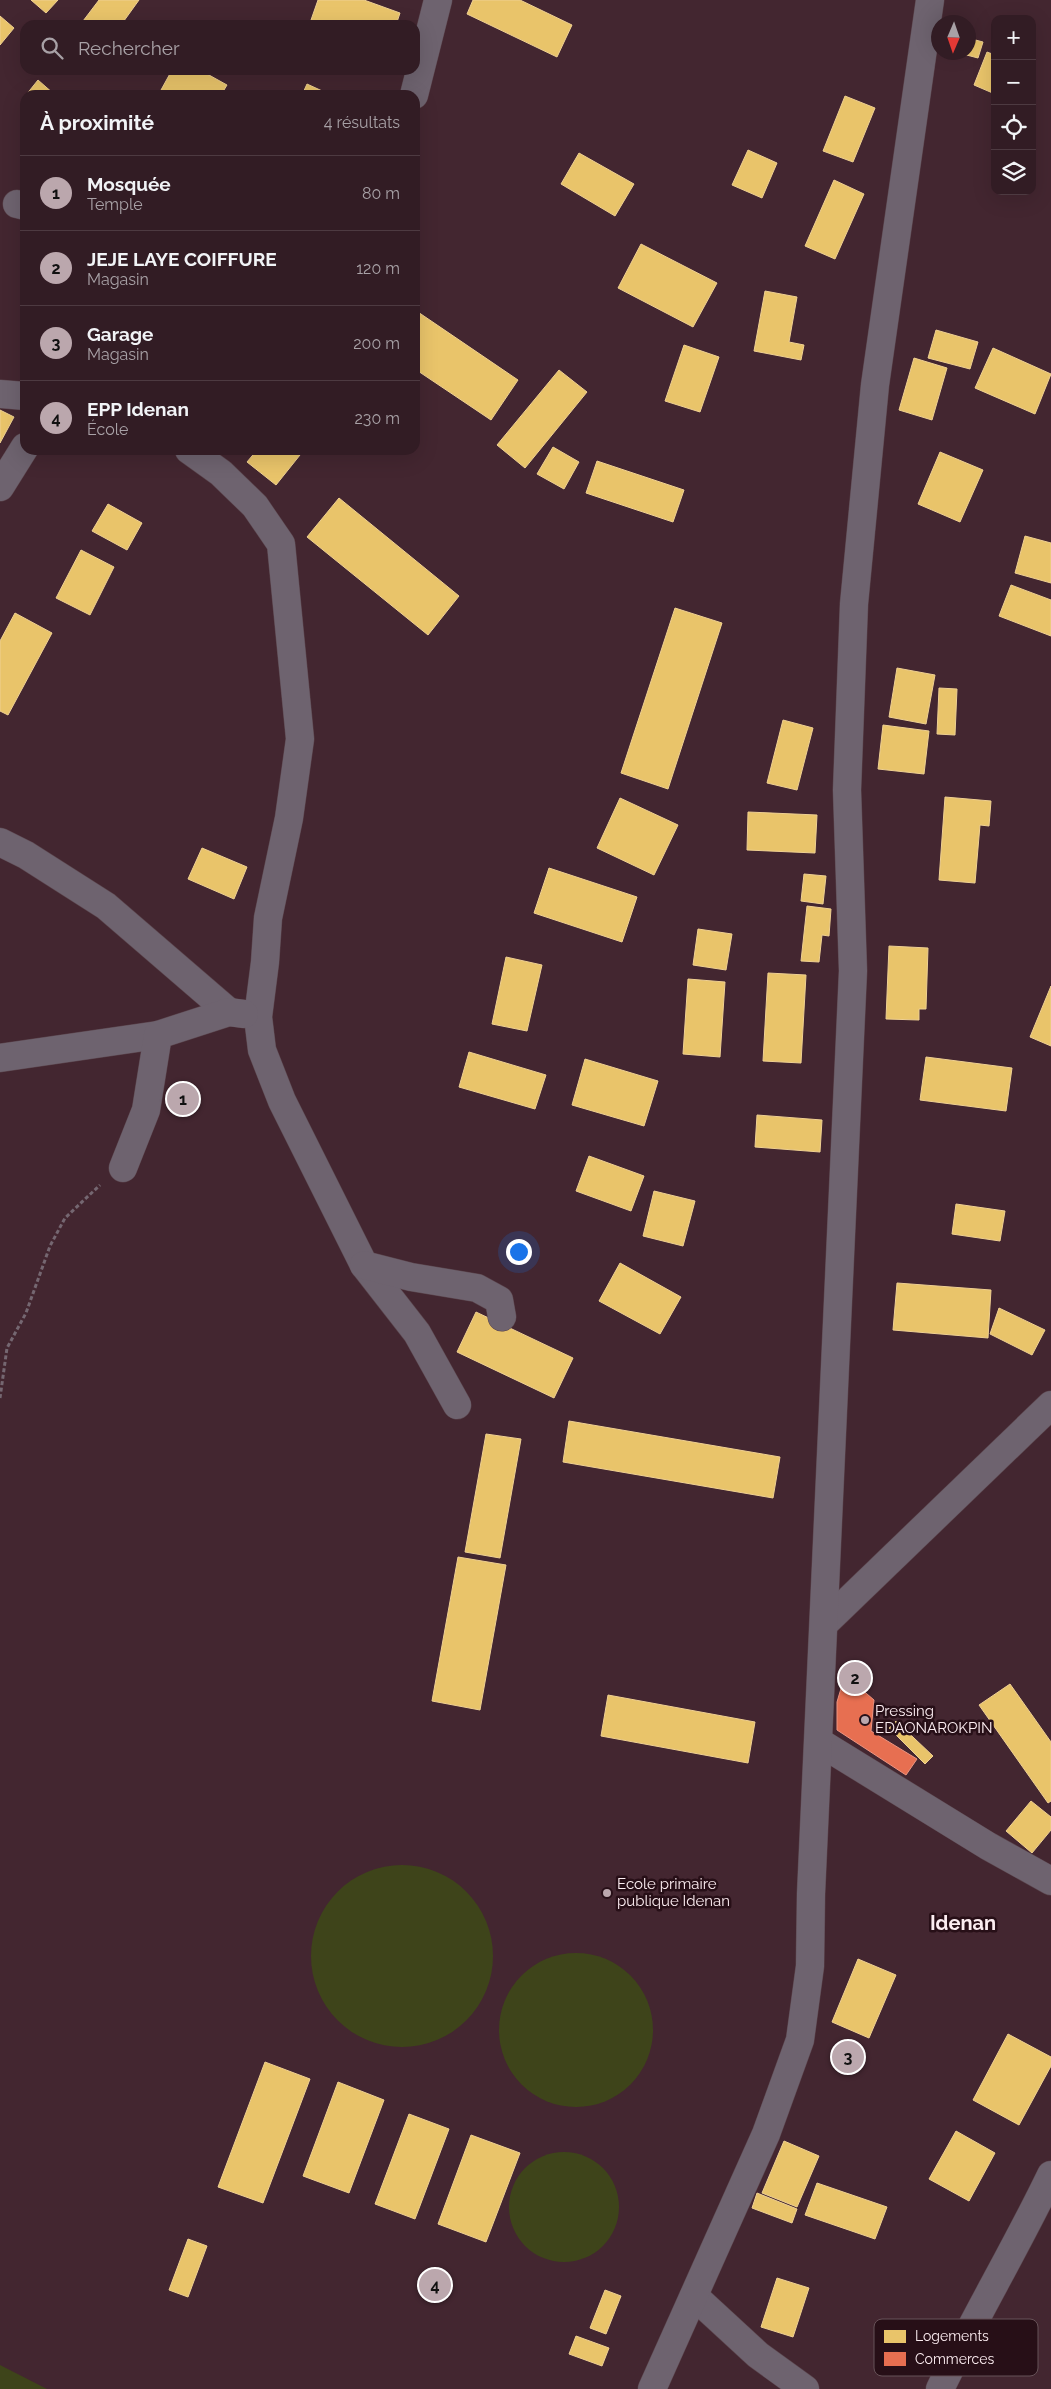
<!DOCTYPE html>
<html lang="fr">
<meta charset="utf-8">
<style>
body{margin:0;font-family:Raleway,sans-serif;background:#3a252c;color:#f1f3f6}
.controls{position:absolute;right:15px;top:15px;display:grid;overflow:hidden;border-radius:10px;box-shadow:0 5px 20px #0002}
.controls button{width:45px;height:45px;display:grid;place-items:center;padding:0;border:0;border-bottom:1px solid #4d3a41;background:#321c24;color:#f1f3f6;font:25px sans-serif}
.compass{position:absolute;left:931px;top:15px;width:45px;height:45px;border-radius:50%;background:#321c24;box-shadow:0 5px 20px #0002;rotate:182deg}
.you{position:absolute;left:518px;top:1251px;width:18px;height:18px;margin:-12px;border:4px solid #fff;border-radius:50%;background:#1a73e8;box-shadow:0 0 0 8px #1a73e833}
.badge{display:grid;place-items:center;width:32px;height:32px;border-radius:50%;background:#bba7ad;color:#111;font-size:16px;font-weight:700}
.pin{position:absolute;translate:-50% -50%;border:2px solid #fff;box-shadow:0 1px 5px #0006}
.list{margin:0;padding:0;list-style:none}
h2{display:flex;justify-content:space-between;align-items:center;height:65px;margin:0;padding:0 20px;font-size:21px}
h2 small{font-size:16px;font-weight:400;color:#a8a1a6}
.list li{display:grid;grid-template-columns:32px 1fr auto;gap:15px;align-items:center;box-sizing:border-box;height:75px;padding:0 20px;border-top:1px solid #4d3a41}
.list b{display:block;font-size:19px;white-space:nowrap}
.list p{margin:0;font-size:16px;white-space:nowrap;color:#a8a1a6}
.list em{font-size:16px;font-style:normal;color:#a8a1a6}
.icon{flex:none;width:28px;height:28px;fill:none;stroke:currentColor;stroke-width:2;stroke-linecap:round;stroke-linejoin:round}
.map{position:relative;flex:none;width:1051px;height:2389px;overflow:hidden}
.search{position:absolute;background:#321c24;box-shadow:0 5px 20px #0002;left:20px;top:20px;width:400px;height:55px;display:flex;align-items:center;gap:12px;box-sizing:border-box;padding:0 18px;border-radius:15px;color:#a8a1a6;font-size:19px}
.panel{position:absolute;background:#321c24;box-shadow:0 5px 20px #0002;left:20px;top:90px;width:400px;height:365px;border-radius:15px}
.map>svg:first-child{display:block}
.green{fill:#3e441a}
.homes{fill:#e9c46a;stroke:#efd092}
.shops{fill:#e76f51;stroke:#ed9581}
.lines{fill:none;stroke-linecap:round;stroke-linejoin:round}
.minor-casing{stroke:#5a444c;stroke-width:29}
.path{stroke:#756771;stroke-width:3;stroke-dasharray:4 2.5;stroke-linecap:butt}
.minor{stroke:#6e636f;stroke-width:28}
.poi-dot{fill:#bba7ad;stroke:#270f17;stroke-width:2}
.labels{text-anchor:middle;stroke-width:5;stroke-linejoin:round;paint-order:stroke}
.poi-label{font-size:15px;fill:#fcedf1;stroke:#270f17;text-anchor:start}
.district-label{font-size:20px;font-weight:bold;fill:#fcedf1;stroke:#270f17}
.key{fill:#270f17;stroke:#675258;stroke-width:1}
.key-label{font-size:14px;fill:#fcedf1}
</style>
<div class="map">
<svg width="1051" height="2389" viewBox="0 0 1051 2389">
<rect width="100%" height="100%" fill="#432630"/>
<g class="green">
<circle cx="402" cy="1956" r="91"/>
<circle cx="576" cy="2030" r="77"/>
<circle cx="564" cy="2207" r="55"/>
<path d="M0 2365 47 2389H0Z"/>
</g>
<g class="homes">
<path d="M31 0H58L46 13Z"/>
<path d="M99 0H139L121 25H80Z"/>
<path d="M318 0H364L400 13 396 25H324L311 20Z"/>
<path d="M473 0H520L572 25 557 57 467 14Z"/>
<path d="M0 16 14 28 0 45Z"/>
<path d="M968 38 983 42 978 58 959 53 968 52Z"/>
<path d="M987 52 995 55V94L974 85Z"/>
<path d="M172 70H200L227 85 221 95H171L161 90Z"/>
<path d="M38 80 54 94 53 95H26Z"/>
<path d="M307 84 331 95H302Z"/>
<path d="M845 96 875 108 853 162 823 151Z"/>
<path d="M748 150 777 163 762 198 732 185Z"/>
<path d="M579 153 634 184 615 216 561 184Z"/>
<path d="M834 180 864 194 835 259 805 246Z"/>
<path d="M641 244 717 283 693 327 618 288Z"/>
<path d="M765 291 797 297 789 342 804 345 801 360 754 351Z"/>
<path d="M415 310 518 380 491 420 415 369Z"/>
<path d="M936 330 978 342 970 369 928 358Z"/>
<path d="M684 345 719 357 700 412 665 401Z"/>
<path d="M993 348 1051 374 1035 414 975 388Z"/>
<path d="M914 358 947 368 932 420 899 410Z"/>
<path d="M559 370 587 392 525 468 497 445Z"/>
<path d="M0 410 14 417 0 443Z"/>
<path d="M553 447 579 462 564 489 537 474Z"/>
<path d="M257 450H304L276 485 247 462Z"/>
<path d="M940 452 983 470 960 522 918 504Z"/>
<path d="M597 461 684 490 673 522 586 493Z"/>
<path d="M339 498 459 596 428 635 307 537Z"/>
<path d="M108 504 142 523 127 550 92 531Z"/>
<path d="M1025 536 1051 543V583L1015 573Z"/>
<path d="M81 550 114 567 90 615 56 598Z"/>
<path d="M1011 585 1051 600V636L999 616Z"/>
<path d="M675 608 722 623 668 789 621 773Z"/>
<path d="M15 613 52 633 8 715 0 711V641Z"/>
<path d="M897 668 935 675 926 724 889 717Z"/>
<path d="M939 688 957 689 955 735 937 734Z"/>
<path d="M783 720 813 728 797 790 767 783Z"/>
<path d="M883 725 929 731 924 774 878 769Z"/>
<path d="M945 797 991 801 989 826 980 825 975 883 939 880Z"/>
<path d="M620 798 678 825 654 875 597 848Z"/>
<path d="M748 812 817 815 815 853 747 850Z"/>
<path d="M202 848 247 867 234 899 188 879Z"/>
<path d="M549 868 637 897 622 942 534 913Z"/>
<path d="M804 874 826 876 823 904 801 901Z"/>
<path d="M807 906 831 909 829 936 822 935 819 962 801 961Z"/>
<path d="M698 929 732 934 726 970 693 965Z"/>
<path d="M889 946 928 948 926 1009H919V1020L886 1019Z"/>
<path d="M506 957 542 965 527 1031 492 1024Z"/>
<path d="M768 973 806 975 801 1063 763 1061Z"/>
<path d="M688 979 725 982 720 1057 683 1054Z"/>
<path d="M1051 986V1046L1030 1037Z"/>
<path d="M469 1052 546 1075 535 1109 459 1087Z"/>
<path d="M926 1057 1012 1068 1006 1111 920 1100Z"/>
<path d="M585 1059 658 1081 644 1126 572 1105Z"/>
<path d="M757 1115 822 1120 820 1152 755 1147Z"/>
<path d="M589 1156 644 1176 631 1211 576 1191Z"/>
<path d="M654 1191 695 1201 683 1246 643 1236Z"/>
<path d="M956 1204 1005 1211 1000 1241 952 1234Z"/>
<path d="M620 1263 681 1297 660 1334 599 1301Z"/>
<path d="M897 1283 991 1290 988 1338 893 1330Z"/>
<path d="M999 1308 1045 1330 1032 1355 990 1334Z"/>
<path d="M476 1312 573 1358 554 1398 457 1352Z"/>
<path d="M569 1421 780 1457 773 1498 563 1462Z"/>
<path d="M486 1434 521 1439 500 1558 465 1552Z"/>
<path d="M458 1557 506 1565 480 1710 432 1701Z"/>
<path d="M1010 1684 1051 1742V1801L1048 1803 979 1705Z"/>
<path d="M608 1695 755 1722 748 1763 601 1736Z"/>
<path d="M896 1721 933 1756 925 1764 889 1728Z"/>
<path d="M1031 1801 1051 1817V1830L1032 1853 1006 1831Z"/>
<path d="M858 1959 896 1975 869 2038 832 2022Z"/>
<path d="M1008 2034 1051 2057V2066L1019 2125 973 2100Z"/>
<path d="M265 2062 310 2079 263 2203 218 2187Z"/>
<path d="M338 2082 384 2100 349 2193 303 2176Z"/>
<path d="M409 2114 449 2129 415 2219 375 2204Z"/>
<path d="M956 2131 995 2153 969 2201 929 2179Z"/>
<path d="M471 2135 520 2153 486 2242 438 2224Z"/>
<path d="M784 2141 819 2156 797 2207 762 2193Z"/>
<path d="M817 2183 887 2207 875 2239 805 2215Z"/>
<path d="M757 2193 797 2209 792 2223 752 2208Z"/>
<path d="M188 2239 207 2246 188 2297 169 2290Z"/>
<path d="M777 2278 809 2288 793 2337 761 2327Z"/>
<path d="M605 2290 621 2296 606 2334 590 2328Z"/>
<path d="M576 2336 609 2348 602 2366 569 2354Z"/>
</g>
<path class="shops" d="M845 1675 874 1700 871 1731 917 1759 906 1775 837 1730V1702Z"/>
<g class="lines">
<g class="minor-casing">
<g id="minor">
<path d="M414 95 438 0"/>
<path d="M17 204 25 206"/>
<path d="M0 394 25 396"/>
<path d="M189 450 221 473 255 506 281 544 300 739 289 818 268 918 265 962 258 1017 262 1050 282 1101 364 1265 417 1333 457 1405"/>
<path d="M0 487 25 447"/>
<path d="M0 842 26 855 106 906 229 1012"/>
<path d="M0 1058 158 1035"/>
<path d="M123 1168 146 1110 158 1035 229 1012 244 1014"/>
<path d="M364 1265 411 1277 477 1288 499 1300 502 1317"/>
<path d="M825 1623 1051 1405"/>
<path d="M819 1742 988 1846 1051 1881"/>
<path d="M694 2296 758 2355 805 2389"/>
<path d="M652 2389 766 2134 800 2040 810 1966 811 1894 853 971 847 790 854 604 875 385 930 0"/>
<path d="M940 2389C975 2316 1016 2248 1051 2175"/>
</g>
</g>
<path class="path" d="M0 1398 7 1348 26 1313 50 1246 65 1218 100 1185"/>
<use href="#minor" class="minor"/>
</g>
<g class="poi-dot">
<circle cx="865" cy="1720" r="5"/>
<circle cx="607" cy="1893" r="5"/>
</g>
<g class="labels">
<g class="poi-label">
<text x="875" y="1716">Pressing<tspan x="875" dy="17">EDAONAROKPIN</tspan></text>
<text x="617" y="1889">Ecole primaire<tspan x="617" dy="17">publique Idenan</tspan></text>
</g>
<g class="district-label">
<text x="963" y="1930">Idenan</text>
</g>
</g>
<rect x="874" y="2319" width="164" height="57" rx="8" class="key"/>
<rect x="884" y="2330" width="22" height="13" fill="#e9c46a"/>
<rect x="884" y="2352" width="22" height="14" fill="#e76f51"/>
<g class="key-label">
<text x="915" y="2341">Logements</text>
<text x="915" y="2364">Commerces</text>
</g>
</svg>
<div class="controls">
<button>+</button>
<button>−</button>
<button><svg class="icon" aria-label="locate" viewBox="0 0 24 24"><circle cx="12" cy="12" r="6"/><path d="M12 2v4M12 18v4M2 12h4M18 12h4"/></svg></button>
<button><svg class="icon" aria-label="layers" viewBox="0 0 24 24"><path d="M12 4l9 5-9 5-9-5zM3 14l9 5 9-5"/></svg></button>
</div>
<svg class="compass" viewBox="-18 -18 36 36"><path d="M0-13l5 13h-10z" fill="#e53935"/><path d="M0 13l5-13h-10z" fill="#a8a1a6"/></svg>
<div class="you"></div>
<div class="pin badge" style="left:183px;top:1099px">1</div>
<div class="pin badge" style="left:855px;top:1678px">2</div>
<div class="pin badge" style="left:848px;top:2057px">3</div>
<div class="pin badge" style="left:435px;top:2285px">4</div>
<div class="search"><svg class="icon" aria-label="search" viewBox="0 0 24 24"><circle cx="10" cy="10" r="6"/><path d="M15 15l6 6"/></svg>Rechercher</div>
<section class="panel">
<h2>À proximité<small>4 résultats</small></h2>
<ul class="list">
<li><span class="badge">1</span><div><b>Mosquée</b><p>Temple</p></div><em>80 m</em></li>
<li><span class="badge">2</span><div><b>JEJE LAYE COIFFURE</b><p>Magasin</p></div><em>120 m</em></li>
<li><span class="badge">3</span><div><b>Garage</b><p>Magasin</p></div><em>200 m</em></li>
<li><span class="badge">4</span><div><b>EPP Idenan</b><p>École</p></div><em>230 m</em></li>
</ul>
</section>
</div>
